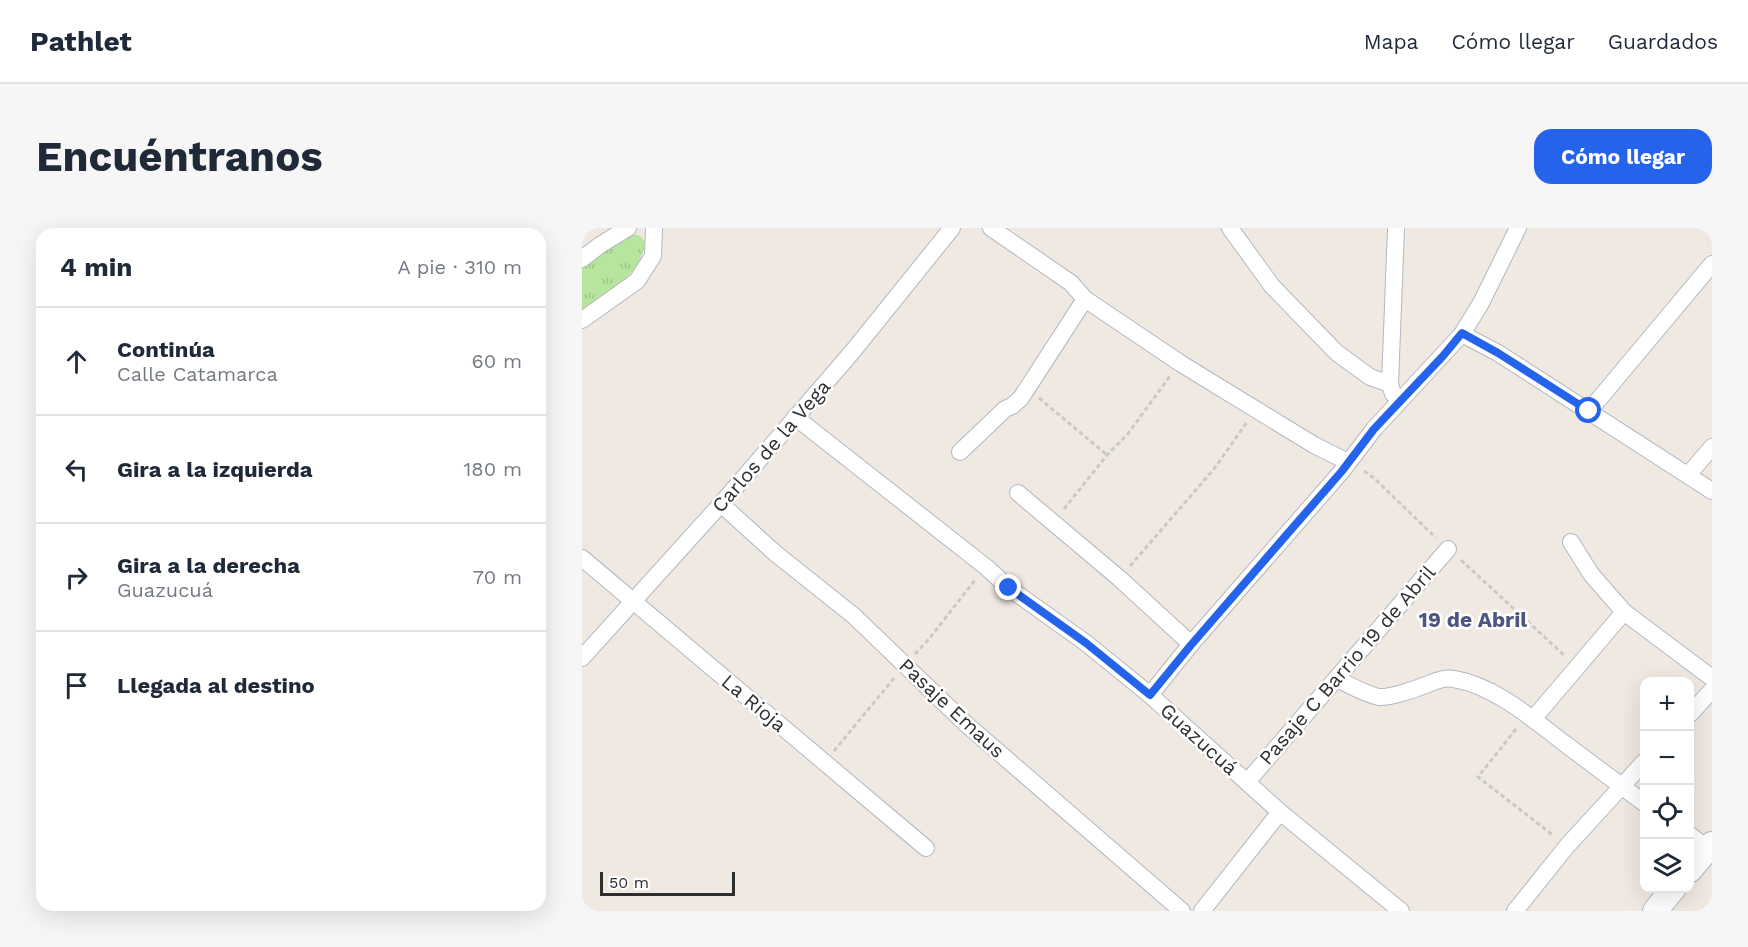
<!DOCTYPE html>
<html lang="es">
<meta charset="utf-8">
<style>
body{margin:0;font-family:"Work Sans",sans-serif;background:#f6f6f7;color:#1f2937}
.controls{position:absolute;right:18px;bottom:18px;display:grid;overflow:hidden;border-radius:12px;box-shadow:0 6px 24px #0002}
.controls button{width:54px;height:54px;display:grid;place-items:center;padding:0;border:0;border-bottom:2px solid #e0e1e3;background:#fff;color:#1f2937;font:30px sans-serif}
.scale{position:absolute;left:18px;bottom:15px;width:135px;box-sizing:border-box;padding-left:6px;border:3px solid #2e2e2e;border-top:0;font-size:16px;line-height:21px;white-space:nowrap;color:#2e2e2e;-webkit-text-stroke:4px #fff;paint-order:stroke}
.stop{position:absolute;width:18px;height:18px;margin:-14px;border:4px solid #2563eb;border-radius:50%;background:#fff}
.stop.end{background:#2563eb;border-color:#fff;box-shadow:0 2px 6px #0008}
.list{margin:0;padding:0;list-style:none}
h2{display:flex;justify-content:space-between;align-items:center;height:78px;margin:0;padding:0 24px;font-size:26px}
h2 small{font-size:20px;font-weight:400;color:#747a83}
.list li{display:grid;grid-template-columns:39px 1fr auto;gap:18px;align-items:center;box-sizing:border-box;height:108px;padding:0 24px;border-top:2px solid #e0e1e3}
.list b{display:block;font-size:22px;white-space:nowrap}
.list p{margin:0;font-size:20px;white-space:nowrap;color:#747a83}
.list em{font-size:20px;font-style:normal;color:#747a83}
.icon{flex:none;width:33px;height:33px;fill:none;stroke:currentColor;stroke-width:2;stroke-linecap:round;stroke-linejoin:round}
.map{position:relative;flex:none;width:1130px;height:683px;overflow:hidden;border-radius:18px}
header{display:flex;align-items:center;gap:36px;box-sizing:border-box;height:84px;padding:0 30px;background:#fff;border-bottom:2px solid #e0e1e3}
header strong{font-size:28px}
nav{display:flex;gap:33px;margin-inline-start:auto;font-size:21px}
.intro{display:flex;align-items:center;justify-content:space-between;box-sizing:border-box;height:144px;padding:0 36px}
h1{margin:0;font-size:42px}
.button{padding:15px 27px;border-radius:18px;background:#2563eb;color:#fff;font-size:21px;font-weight:700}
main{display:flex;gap:36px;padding:0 36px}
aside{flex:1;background:#fff;border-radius:18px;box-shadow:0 6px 24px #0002}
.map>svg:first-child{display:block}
.grass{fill:url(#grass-tufts)}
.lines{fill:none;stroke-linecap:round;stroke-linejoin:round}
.minor-casing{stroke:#b4b7c1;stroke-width:18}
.secondary-casing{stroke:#b4b7c1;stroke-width:26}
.path{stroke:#c9c9c9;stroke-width:3;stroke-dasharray:4.5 3;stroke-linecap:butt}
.minor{stroke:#fff;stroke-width:16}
.secondary{stroke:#fff;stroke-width:24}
.route{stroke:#2563eb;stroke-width:8}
.labels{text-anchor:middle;stroke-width:5;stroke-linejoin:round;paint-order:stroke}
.street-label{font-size:20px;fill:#2e2e2e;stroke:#fff}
.neighbourhood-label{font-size:21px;font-weight:bold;fill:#4d5680;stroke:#fff}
</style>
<header>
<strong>Pathlet</strong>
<nav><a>Mapa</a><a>Cómo llegar</a><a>Guardados</a></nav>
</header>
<div class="intro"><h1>Encuéntranos</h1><a class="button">Cómo llegar</a></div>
<main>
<aside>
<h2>4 min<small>A pie · 310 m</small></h2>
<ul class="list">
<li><svg class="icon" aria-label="ahead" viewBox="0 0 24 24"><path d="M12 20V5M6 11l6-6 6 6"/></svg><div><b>Continúa</b><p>Calle Catamarca</p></div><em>60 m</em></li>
<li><svg class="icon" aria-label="left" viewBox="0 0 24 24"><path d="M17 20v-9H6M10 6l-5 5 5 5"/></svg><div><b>Gira a la izquierda</b></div><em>180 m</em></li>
<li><svg class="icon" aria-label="right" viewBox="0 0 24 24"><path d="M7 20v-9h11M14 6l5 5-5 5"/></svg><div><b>Gira a la derecha</b><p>Guazucuá</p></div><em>70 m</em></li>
<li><svg class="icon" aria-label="arrive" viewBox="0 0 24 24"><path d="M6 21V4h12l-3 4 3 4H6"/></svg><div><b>Llegada al destino</b></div></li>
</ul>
</aside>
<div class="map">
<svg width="1130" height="683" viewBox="0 0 1130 683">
<defs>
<pattern id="grass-tufts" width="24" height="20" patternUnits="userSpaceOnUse" patternTransform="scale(1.5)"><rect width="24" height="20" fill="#b6e59e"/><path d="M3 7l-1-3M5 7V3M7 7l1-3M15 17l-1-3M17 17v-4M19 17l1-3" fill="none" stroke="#9dc588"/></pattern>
</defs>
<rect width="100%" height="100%" fill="#efe9e1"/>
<path class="grass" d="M47 6 57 7 63 13C59 49 27 63 0 83V36Z"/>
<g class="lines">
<g class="minor-casing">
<g id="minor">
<path d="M409 0 489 55 503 71 598 135 732 217 766 234"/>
<path d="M648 0 690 58 755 125 788 149 808 156"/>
<path d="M0 31 18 17 46 0"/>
<path d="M0 92 55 53 71 28 72 0"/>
<path d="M880 106 916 125 1130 263"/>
<path d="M811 166 808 156 814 0"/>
<path d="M1007 183 1130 36"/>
<path d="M213 189 404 339 427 360 504 415 568 467 698 584 819 683"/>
<path d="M378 224 423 181 430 178 439 170 503 71"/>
<path d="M1106 247 1130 219"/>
<path d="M436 265 537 350 609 416"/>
<path d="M139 276 193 325 272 388 384 496 600 683"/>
<path d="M989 314 1009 346 1042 384 1130 450"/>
<path d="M0 330 344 620"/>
<path d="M0 430 139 276 271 123 370 0"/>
<path d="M755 451C768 457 782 466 797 469 807 470 831 462 841 458 852 454 860 449 872 451 913 458 949 490 982 515 1009 535 1035 555 1062 575"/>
<path d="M568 467 609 416 760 243 792 201 880 106 899 75 936 0"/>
<path d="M1108 486 1130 462"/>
<path d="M951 491 1042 384"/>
<path d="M665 554 866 321"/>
<path d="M1108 607 1126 621"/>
<path d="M620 683 698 584"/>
<path d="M933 683 985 618 1062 534"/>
</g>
</g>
<g class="secondary-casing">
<g id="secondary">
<path d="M1108 642 1130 616"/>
<path d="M1073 683 1092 660"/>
</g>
</g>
<g class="path">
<path d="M457 170 525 227"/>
<path d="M782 243 793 251 854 310"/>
<path d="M482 281 525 227 545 207 588 148"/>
<path d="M879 332 982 427"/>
<path d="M548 338 632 241 665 194"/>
<path d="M333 426 347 411 393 352"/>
<path d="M934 501 896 549 972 608"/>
<path d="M252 523 313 449"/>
</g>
<use href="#minor" class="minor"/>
<use href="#secondary" class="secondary"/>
</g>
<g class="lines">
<path class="route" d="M427 360 504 415 568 467 609 417 760 243 792 201 861 128 880 105 916 125 1007 183"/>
</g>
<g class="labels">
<g class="street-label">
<text transform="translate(189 218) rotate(-49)" y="7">Carlos de la Vega</text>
<text transform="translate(765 437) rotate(-49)" y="7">Pasaje C Barrio 19 de Abril</text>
<text transform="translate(172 475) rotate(40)" y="7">La Rioja</text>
<text transform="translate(370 480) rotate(43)" y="7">Pasaje Emaus</text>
<text transform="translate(617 511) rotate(42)" y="7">Guazucuá</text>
</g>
<g class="neighbourhood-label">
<text x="891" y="399">19 de Abril</text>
</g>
</g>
</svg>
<div class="controls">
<button>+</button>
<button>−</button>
<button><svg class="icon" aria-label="locate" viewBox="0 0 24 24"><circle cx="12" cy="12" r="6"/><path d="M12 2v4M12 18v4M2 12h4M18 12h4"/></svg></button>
<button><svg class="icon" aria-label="layers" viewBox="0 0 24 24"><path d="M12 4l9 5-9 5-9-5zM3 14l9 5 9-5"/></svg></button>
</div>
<div class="scale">50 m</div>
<div class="stop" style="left:1007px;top:183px"></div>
<div class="stop end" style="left:427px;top:360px"></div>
</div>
</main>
